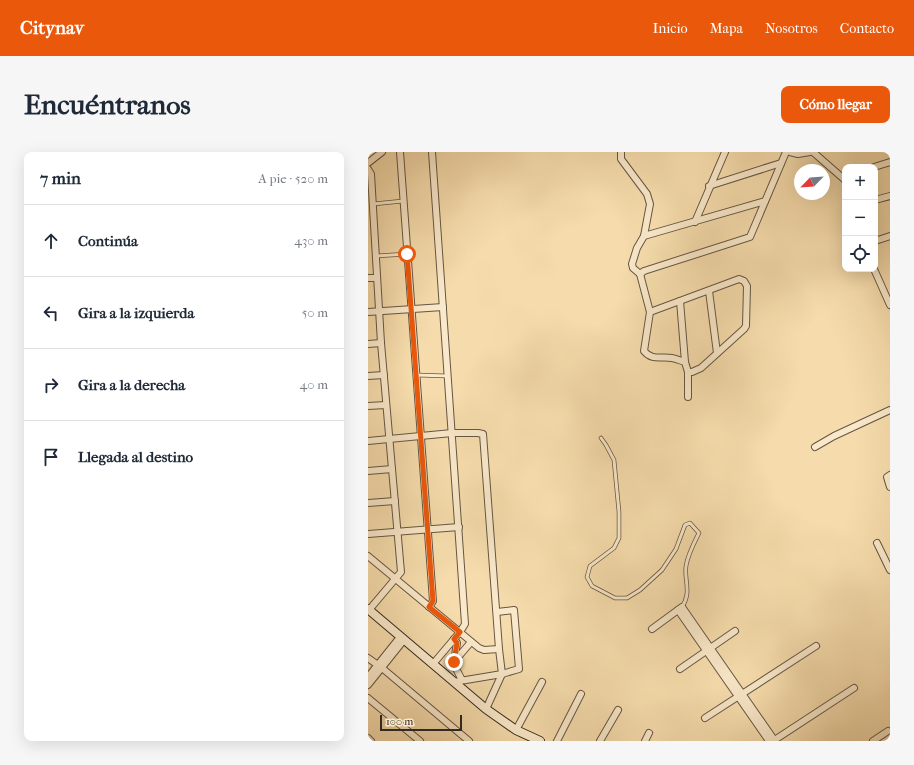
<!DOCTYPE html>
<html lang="es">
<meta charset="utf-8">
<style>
body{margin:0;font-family:"IM FELL French Canon",serif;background:#f6f6f7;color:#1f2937}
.controls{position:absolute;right:12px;top:12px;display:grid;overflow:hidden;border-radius:8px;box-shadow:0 4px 16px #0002}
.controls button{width:36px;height:36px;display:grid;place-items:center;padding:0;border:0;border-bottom:1px solid #e0e1e3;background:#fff;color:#1f2937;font:20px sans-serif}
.compass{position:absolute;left:426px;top:12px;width:36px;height:36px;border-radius:50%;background:#fff;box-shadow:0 4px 16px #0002;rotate:245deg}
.scale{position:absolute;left:12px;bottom:10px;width:82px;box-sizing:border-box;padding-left:4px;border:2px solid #352a21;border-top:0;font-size:11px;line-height:14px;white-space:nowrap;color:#352a21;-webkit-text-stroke:3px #f9e8c9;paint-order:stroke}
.stop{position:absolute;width:12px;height:12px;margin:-9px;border:3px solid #ea580c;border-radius:50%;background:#fff}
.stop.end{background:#ea580c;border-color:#fff;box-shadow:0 1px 4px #0008}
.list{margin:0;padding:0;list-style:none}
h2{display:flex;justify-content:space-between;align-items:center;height:52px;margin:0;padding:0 16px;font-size:17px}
h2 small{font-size:13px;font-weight:400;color:#747a83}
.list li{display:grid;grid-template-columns:26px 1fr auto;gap:12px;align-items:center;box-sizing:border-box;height:72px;padding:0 16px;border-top:1px solid #e0e1e3}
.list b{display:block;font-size:15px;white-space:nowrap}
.list em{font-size:13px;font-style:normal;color:#747a83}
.icon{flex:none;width:22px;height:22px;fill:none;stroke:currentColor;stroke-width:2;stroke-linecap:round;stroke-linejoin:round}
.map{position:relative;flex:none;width:522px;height:589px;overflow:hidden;border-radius:8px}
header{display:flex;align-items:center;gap:24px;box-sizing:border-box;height:56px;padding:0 20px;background:#ea580c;color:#fff}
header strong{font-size:19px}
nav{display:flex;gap:22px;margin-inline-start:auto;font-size:14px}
.intro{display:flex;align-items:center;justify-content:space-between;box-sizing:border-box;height:96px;padding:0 24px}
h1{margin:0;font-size:28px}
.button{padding:10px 18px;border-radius:8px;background:#ea580c;color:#fff;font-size:14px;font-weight:700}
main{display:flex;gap:24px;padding:0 24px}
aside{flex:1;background:#fff;border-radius:8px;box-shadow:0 4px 16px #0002}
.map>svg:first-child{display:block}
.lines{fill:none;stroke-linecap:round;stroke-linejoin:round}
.lane-casing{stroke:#655644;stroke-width:4.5}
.street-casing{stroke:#655644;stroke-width:8}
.secondary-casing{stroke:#352a21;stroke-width:10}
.lane{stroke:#f9e8c9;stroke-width:3}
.street{stroke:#f9e8c9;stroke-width:6}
.secondary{stroke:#f9e8c9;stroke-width:8}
.route{stroke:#ea580c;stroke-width:5}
</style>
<header>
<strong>Citynav</strong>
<nav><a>Inicio</a><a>Mapa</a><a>Nosotros</a><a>Contacto</a></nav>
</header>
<div class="intro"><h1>Encuéntranos</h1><a class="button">Cómo llegar</a></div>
<main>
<aside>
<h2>7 min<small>A pie · 520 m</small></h2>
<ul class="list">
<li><svg class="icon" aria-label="ahead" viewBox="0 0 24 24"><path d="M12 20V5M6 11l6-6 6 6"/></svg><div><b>Continúa</b></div><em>430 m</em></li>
<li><svg class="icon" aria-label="left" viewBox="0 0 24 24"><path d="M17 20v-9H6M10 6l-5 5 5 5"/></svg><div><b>Gira a la izquierda</b></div><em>50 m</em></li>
<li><svg class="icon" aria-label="right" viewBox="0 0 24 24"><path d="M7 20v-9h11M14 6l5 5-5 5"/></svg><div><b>Gira a la derecha</b></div><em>40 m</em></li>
<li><svg class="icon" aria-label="arrive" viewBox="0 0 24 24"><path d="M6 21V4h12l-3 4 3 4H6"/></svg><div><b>Llegada al destino</b></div></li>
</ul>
</aside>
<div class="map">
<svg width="522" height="589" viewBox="0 0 522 589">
<rect width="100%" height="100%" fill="#f6dcac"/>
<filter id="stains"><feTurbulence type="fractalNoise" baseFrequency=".005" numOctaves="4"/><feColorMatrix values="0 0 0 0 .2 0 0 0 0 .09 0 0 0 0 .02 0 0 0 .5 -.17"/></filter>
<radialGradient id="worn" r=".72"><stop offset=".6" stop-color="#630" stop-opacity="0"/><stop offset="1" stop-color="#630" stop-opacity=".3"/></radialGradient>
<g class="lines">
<g class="lane-casing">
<g id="lane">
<path d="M5 52 35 49"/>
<path d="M8 104 39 102"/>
<path d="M48 223 80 224"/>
<path d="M233 286 238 293 246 308 251 360V386L246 396 222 414 219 425 224 434 247 446H259L272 438 294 418 308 397 317 373 322 371 331 381C326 391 320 402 318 414 316 429 324 440 314 455"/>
</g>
</g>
<g class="street-casing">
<g id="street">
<path d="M32 0 65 449 61 455"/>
<path d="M64 0 97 472 92 480 65 512"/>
<path d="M422 0 430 2 442 0"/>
<path d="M445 0 477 28"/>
<path d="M253 1V7L279 42 282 52 276 84 269 96 264 112 265 116 272 122 276 119 382 85 418 0"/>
<path d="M0 11 14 0"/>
<path d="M506 15 522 10"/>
<path d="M0 17 3 22 13 191 33 420 1 458"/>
<path d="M341 34 413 11"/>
<path d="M507 48 522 44"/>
<path d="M327 70 357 0"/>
<path d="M276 84 397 49"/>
<path d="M507 89 522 84"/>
<path d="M506 117 522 153"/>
<path d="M272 122 282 160 276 199C284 209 293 204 304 206 309 207 313 209 317 210L320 220V245"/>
<path d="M0 126H9"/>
<path d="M341 139 349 201"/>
<path d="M312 149 317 210"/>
<path d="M0 160 75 155"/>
<path d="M282 160 371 127 376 129 379 134 378 174 376 177 333 216 324 220H320"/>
<path d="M0 192 13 191"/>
<path d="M0 224 16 223"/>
<path d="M0 254 18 253"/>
<path d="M0 289 84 281H110L115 282 131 497 134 522 118 557"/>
<path d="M447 295 466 284 522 258"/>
<path d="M0 319 24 317"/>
<path d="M522 323 519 325 522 335"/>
<path d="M0 351 27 349"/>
<path d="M0 382 91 375"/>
<path d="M509 391 522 418"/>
<path d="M0 404 111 496 116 498 131 497"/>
<path d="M310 458 401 589"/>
<path d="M284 477 314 455 407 589"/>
<path d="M0 506 14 516 101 589"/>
<path d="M86 509 89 491 86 487"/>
<path d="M312 517 367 479"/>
<path d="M0 525 32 485"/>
<path d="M94 528 85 511 103 490"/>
<path d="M86 530 134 522 151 517 146 458 129 460"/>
<path d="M0 533 36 488"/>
<path d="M0 546 52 589"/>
<path d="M337 566 448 494"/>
<path d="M148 578 174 530"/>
<path d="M0 586 3 589"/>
<path d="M189 589 213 542"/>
<path d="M232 589 250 558"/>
<path d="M277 589 281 581"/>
<path d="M405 589 486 536"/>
<path d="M505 589 520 579"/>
</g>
</g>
<g class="secondary-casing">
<path id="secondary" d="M0 457 118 557 148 578 172 589"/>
</g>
<use href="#lane" class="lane"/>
<use href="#street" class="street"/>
<use href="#secondary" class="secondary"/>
</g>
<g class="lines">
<path class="route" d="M39 102 65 449 61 455 92 480 86 487 89 491 86 510"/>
</g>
<rect width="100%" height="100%" filter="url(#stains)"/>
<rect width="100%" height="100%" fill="url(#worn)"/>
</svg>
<div class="controls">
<button>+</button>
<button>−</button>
<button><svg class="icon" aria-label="locate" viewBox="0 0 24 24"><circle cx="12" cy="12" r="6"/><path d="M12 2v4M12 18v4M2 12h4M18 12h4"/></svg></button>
</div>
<svg class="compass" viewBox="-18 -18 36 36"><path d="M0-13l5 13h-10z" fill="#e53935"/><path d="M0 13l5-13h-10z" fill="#747a83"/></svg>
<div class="scale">100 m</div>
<div class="stop" style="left:39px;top:102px"></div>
<div class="stop end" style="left:86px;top:510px"></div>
</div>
</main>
